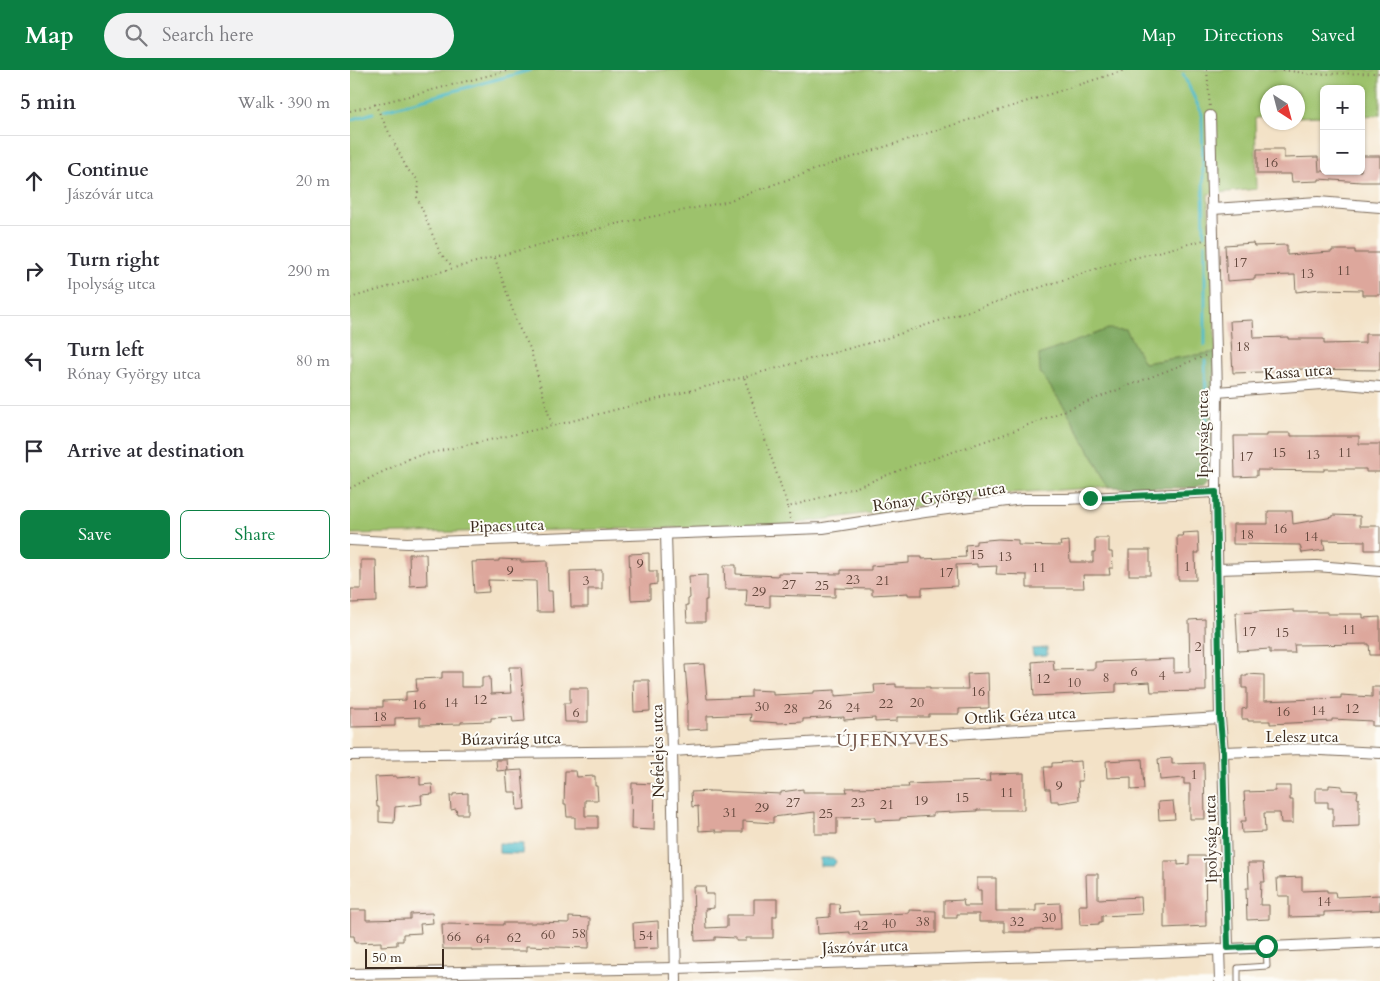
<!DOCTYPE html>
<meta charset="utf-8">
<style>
body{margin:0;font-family:Cardo,serif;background:#f2f2f3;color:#2b2b33}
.controls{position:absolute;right:15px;top:15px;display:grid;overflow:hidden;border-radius:8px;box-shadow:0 1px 4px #0004}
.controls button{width:45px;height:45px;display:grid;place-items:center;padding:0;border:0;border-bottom:1px solid #e1e1e2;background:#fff;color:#2b2b33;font:25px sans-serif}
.compass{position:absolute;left:910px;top:15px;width:45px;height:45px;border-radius:50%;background:#fff;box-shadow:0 1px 4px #0004;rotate:144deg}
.scale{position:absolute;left:15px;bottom:12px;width:79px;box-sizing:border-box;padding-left:5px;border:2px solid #3b2a1e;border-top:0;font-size:14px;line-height:18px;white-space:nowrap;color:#3b2a1e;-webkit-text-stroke:4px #fdfcf7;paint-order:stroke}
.stop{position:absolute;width:15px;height:15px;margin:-11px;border:4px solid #0b8043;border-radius:50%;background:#fff}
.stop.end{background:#0b8043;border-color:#fff;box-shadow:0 1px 5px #0008}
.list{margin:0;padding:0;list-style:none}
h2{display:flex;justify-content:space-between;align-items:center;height:65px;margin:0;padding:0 20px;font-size:21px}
h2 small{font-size:16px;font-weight:400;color:#7c7c81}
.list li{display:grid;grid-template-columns:32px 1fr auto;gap:15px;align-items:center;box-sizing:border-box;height:90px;padding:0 20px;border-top:1px solid #e1e1e2}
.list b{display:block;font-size:19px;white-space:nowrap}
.list p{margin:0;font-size:16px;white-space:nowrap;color:#7c7c81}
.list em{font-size:16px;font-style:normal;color:#7c7c81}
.actions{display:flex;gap:10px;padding:15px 20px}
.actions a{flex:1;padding:11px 0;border:1px solid #0b8043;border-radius:8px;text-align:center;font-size:18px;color:#0b8043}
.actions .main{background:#0b8043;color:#fff}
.icon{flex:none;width:28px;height:28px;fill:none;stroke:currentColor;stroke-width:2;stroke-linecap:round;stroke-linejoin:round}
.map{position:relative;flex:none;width:1030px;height:911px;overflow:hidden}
header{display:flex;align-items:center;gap:30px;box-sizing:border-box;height:70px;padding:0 25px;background:#0b8043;color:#fff}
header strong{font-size:24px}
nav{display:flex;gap:28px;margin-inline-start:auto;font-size:18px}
.search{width:350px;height:45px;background:#f2f2f3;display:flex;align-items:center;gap:12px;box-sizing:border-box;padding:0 18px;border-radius:28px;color:#7c7c81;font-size:19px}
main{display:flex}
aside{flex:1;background:#fff}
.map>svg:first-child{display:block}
.green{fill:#9dc26c;stroke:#6c7645}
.forest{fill:#7ea860;stroke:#5c693f}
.water{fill:#4ebbc8;stroke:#447273}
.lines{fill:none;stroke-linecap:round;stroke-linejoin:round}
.stream{stroke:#4ebbc8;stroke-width:3}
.building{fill:#dda79c}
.service-casing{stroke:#7b6a59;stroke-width:7}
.minor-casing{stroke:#7b6a59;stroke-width:12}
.path{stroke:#7b6a59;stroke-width:2;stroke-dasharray:1 4;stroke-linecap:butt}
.service{stroke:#fff;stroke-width:5}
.minor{stroke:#fff;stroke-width:10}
.route{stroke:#0b8043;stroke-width:6}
.labels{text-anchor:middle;stroke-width:4;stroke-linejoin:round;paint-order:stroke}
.number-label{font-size:14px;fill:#64493e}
.street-label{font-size:16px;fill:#3b2a1e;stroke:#fdfcf7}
.neighbourhood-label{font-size:18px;letter-spacing:1px;fill:#74564a;stroke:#fdfcf7}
</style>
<header>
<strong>Map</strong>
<div class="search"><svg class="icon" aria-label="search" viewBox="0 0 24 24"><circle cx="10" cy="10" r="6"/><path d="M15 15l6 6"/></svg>Search here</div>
<nav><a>Map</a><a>Directions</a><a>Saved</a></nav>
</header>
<main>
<aside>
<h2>5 min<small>Walk · 390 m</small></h2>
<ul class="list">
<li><svg class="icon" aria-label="ahead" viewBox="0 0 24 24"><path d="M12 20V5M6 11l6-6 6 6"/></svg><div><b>Continue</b><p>Jászóvár utca</p></div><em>20 m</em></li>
<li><svg class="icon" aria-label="right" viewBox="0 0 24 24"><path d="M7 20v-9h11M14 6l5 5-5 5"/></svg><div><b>Turn right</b><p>Ipolyság utca</p></div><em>290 m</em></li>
<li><svg class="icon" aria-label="left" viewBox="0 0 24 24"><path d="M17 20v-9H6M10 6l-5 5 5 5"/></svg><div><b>Turn left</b><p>Rónay György utca</p></div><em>80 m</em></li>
<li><svg class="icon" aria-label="arrive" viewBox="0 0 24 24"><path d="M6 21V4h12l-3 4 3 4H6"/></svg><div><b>Arrive at destination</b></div></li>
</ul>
<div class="actions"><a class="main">Save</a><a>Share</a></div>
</aside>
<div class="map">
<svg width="1030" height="911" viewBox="0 0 1030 911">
<rect width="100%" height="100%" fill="#fdfcf7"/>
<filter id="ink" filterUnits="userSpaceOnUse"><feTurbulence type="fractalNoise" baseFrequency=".02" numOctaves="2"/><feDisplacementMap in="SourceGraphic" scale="10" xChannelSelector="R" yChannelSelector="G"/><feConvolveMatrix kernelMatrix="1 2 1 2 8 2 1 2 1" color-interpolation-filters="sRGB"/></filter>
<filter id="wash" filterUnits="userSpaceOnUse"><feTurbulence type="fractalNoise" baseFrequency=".0096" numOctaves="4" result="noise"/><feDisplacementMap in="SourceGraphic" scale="20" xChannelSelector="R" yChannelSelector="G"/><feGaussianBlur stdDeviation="1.12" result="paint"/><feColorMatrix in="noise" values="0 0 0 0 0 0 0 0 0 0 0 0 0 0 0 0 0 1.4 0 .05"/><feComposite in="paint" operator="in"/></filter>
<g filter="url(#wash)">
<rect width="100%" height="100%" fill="#f3e2c7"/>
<path class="green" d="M0 0H1030V45L1011 46V19H974V46L948 47V22H918L917 47 905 48 907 119 858 124 866 282 793 293 776 260 690 302 715 338 760 417 660 423 428 456 0 464Z"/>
<path class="forest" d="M758 259 776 260 794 293 866 282 860 408 853 416 841 418 760 417 715 338 690 302 689 285Z"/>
<g class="water">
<path d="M697 578V585L683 586 682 579Z"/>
<path d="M149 773 173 774 172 784 149 783Z"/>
<path d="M470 788H483L486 791 485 794 483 796H470Z"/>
</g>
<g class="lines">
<g class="stream">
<path d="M833 4 852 44 854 165"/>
<path d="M34 40 181 0"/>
<path d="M0 50 23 43"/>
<path d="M855 174V275"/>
<path d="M855 291 858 403"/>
</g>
</g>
<g id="blocks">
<g class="building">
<path d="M907 79H934V88L968 87 969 101H1011V86H1030V112H1011L969 109V111L942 112 941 104H907Z"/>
<path d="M903 173 904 176 937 175V185L982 182V180H1005V183H1030V225H1012V220L970 219 946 222 945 205 905 206V209L877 211 875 175Z"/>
<path d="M903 250 904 268 938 267V269H974V274L1015 273V264H1030V300L940 299V301L883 303 880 251Z"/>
<path d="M917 363H941V366H1009V374H1030V402H1016V399H974V401L907 400V406L885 407 884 366H917Z"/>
<path d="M918 441H942L943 454 983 447V445L1010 446V456H1030V480H1015V471L973 470 975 480 952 483 950 475 883 474V454H918Z"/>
<path d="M848 462 849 483H845L846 510H828L827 466H833L832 463Z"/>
<path d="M745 468H759V482H762L763 498H759L760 505H733L734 518H677V505L646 504 647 496 627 497V494L606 495 607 516 572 518V525H558V523L522 525V519L485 518V527L420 525V537L396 536 397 519H375L374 495H386V504L428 506V503L491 504V500H521V496L559 493V487H572V489L616 487 615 475 626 474V471L648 469 668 470V475L711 476 710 472 719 471 720 492H743V482H745Z"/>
<rect x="779" y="480" width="21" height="25"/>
<path d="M299 483V501H307V514L300 515V529L281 530 279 484Z"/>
<path d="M59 484H76L77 515 60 516Z"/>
<path d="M149 489 171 490V492L197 491 198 521H202L203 542H187L186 511 138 510 139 522 124 523 122 492 149 491Z"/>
<path d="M11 490H26L27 532 1 533V519H11Z"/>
<path d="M252 500V519H238V537H221L220 501Z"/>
<path d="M357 505V530H355V552H337L336 535H338V529L340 528 339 506Z"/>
<path d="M944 540V542H977V544H1013V548L1030 547V585H1020L1019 574 944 575 945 583H920V579L888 581 886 543Z"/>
<path d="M855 549 856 621 801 622 800 612 766 614V622L684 626 682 592 703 590 704 600 745 599V592L824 589V603L840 602 839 550Z"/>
<path d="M354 594 357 629 401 627V620L423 621V625L464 623V621L485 620V626L525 623 524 615 546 614V617H580V619H618L617 604 638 603 639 638 609 639V644H579V647H547V651L525 652V648L494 650V647L453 649V652L429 653 400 651 401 644 357 646V659L337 660V634L338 633 335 595Z"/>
<path d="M159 597H171L175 651 163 652 162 647 141 648V651L111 652V654L70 655V647L45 648V656L0 657V637H33V631L56 630V622L67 621 66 609 92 608V602H111V617H132V607H140L141 624 161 623Z"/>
<path d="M897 604 914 605V631L991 628V625L1022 627V617H1030V656H1022V651L982 649V651L920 654V651H898V649H892V639L897 638V618H892V606H897Z"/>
<path d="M283 610H299L300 641 284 642Z"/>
<path d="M220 618H238V652H215L214 633H220Z"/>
<path d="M822 688V694L854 693 855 749H840V714H834V708L810 710 808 689Z"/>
<path d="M792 689 794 719 781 720V707L757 708 756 691Z"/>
<path d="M146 690H157L158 700 147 701Z"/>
<path d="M731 691 732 711H728L729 730 709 733V731H701L700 719H696L694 697H702V693Z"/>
<path d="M172 700 175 739 167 740 166 722H158L156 701Z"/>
<path d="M215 701H226L227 707 245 706V716H247L248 730H235V746H248V758H225V747H217L216 734H214Z"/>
<path d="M674 703V740H627V741L583 743V746L550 748V750L525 751V747L487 748V764H465V742L423 747V753L393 751V762H366V760L349 761 348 736 342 737 341 722 362 721 431 724V722L453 719V722H497L496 718 559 717 558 714 640 711 639 704Z"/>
<path d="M46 706V708L70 706V715L82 714 83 724 71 725 72 734 45 737 44 753 29 752V737H27L25 707Z"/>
<path d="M282 713 305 714 304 760 281 759Z"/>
<path d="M979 715 992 716V720L1008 721 1007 728 1009 729V756L983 757V738H978V732H966V718H979Z"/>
<path d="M925 716H940V730H943V753H931L930 743H914L915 762 892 763 891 751H896L894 722 925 721Z"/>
<path d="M118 723V744H107L106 739 101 740 100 726H103V724Z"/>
<path d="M823 731 825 749 809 750 808 732Z"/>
<path d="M839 786H855L856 856 814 858V791H828V795L839 794Z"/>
<path d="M898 793H913L915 812H911L910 835H919V849L897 850 896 818H899Z"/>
<path d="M736 804H748V829L791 827 792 844 752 846V852H749V854L730 855 729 835H737Z"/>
<path d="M952 807V821L977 820V822H985L986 827 1030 825V840L974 842V846L939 847V826H928L927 808Z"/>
<path d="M627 808H646V841H686V834L710 833 711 859 681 860V862H654V852H629V844H607V848H594V831L613 830 614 836H631V820H627Z"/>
<path d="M343 816H355L356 824H364V838L355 839 356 858 377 857V845H404V829H427V846H423V868H396V871H386V868L365 867V870L345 871Z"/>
<path d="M480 834H489L490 843 508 841 509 845 559 843V840L586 841V863L551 862 500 865V862L468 864 467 848 480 847Z"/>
<path d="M0 840H16V850L60 849V844L82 843 83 853 70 854 71 863 53 864V871H47V875L31 876V872L5 873 4 866H0Z"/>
<path d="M219 847 240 848 239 878 176 876V881H122V879H93L92 854 153 855V853H185V852L219 853Z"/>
<path d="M308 851 309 878 284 879 283 853Z"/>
</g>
</g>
</g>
<g filter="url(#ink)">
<use href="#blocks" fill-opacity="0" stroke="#7b6a59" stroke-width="1"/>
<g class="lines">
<g class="service-casing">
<path id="service" d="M888 911V898L917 896 916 877"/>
</g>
<g class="minor-casing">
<g id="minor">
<path d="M860 46 867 322 866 422 870 648 873 682 878 878"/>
<path d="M863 139 968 132 1030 137"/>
<path d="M867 322 985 313 1030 317"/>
<path d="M316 464 322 681 326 911"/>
<path d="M0 470 57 473 473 458 575 442 672 429H716L866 422"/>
<path d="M867 499 966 496 1030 501"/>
<path d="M873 682 951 679 1030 683"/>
<path d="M0 685 322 681 870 648"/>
<path d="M869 879 870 911"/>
<path d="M0 904 326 898 811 882 1030 872"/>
</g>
</g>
<g class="path">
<path d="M857 0 860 38"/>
<path d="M933 0 961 4 1030 3"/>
<path d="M25 34 57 99 67 109 69 114 67 127 90 183 103 197"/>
<path d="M0 41 160 0"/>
<path d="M145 188 168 256 180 278 202 356"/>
<path d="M0 228 104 198 266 154 375 132 475 96 775 0"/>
<path d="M0 418 63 387 202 356 394 307"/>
<path d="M438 437 394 307 534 269 761 194 854 170"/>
<path d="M440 449 438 437 507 417 550 400 650 366 857 285"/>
</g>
<use href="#service" class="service"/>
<use href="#minor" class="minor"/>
</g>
</g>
<g class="lines" filter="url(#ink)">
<path class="route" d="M740 428 866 422 870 648 873 682 878 878 916 876"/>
</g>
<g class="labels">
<g class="number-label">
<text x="921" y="97">16</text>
<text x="890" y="197">17</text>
<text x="994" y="205">11</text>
<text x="957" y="208">13</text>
<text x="893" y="281">18</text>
<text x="929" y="387">15</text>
<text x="995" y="387">11</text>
<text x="963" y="389">13</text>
<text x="896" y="391">17</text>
<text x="930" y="463">16</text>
<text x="897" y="469">18</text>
<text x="961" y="471">14</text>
<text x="627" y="489">15</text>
<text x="655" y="491">13</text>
<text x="290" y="498">9</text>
<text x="837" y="501">1</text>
<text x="689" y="502">11</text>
<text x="160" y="505">9</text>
<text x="596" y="507">17</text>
<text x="503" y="514">23</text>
<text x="236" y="515">3</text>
<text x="533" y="515">21</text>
<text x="439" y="519">27</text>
<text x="472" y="520">25</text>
<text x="409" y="526">29</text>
<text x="999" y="564">11</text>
<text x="899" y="566">17</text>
<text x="932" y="567">15</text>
<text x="848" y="581">2</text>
<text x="784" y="606">6</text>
<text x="812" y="610">4</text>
<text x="756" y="612">8</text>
<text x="693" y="613">12</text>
<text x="724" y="617">10</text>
<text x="628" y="626">16</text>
<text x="130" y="634">12</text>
<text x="101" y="637">14</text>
<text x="567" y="637">20</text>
<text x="536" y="638">22</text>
<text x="69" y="639">16</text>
<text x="475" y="639">26</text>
<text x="412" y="641">30</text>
<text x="503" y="642">24</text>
<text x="441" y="643">28</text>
<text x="1002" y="643">12</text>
<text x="968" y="645">14</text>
<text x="933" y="646">16</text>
<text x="226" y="647">6</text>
<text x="30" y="651">18</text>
<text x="844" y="709">1</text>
<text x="709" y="720">9</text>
<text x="657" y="727">11</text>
<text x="612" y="732">15</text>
<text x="571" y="735">19</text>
<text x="443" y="737">27</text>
<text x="508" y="737">23</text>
<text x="537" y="739">21</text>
<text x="412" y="742">29</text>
<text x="380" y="747">31</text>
<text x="476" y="748">25</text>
<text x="974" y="836">14</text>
<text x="699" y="852">30</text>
<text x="573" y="856">38</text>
<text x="667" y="856">32</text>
<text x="539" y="858">40</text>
<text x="511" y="860">42</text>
<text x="229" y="868">58</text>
<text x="198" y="869">60</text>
<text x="296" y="870">54</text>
<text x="104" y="871">66</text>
<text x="164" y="872">62</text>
<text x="133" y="873">64</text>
</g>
<g class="street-label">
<text transform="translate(948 301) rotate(-4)" y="6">Kassa utca</text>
<text transform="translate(852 364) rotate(-90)" y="6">Ipolyság utca</text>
<text transform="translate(589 426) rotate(-8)" y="6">Rónay György utca</text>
<text transform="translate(157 455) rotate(-2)" y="6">Pipacs utca</text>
<text transform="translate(670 645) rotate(-3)" y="6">Ottlik Géza utca</text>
<text x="952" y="672">Lelesz utca</text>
<text transform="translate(161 668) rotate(-1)" y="6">Búzavirág utca</text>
<text transform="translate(307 681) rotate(-91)" y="6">Nefelejcs utca</text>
<text transform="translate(860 769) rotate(-91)" y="6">Ipolyság utca</text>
<text transform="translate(515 876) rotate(-2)" y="6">Jászóvár utca</text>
</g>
<g class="neighbourhood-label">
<text x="543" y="676">ÚJFENYVES</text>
</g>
</g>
</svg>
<div class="controls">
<button>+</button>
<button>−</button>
</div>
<svg class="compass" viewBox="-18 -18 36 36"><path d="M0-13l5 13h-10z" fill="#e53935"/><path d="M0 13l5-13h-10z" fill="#7c7c81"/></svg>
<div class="scale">50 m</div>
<div class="stop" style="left:916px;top:876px"></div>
<div class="stop end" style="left:740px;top:428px"></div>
</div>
</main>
